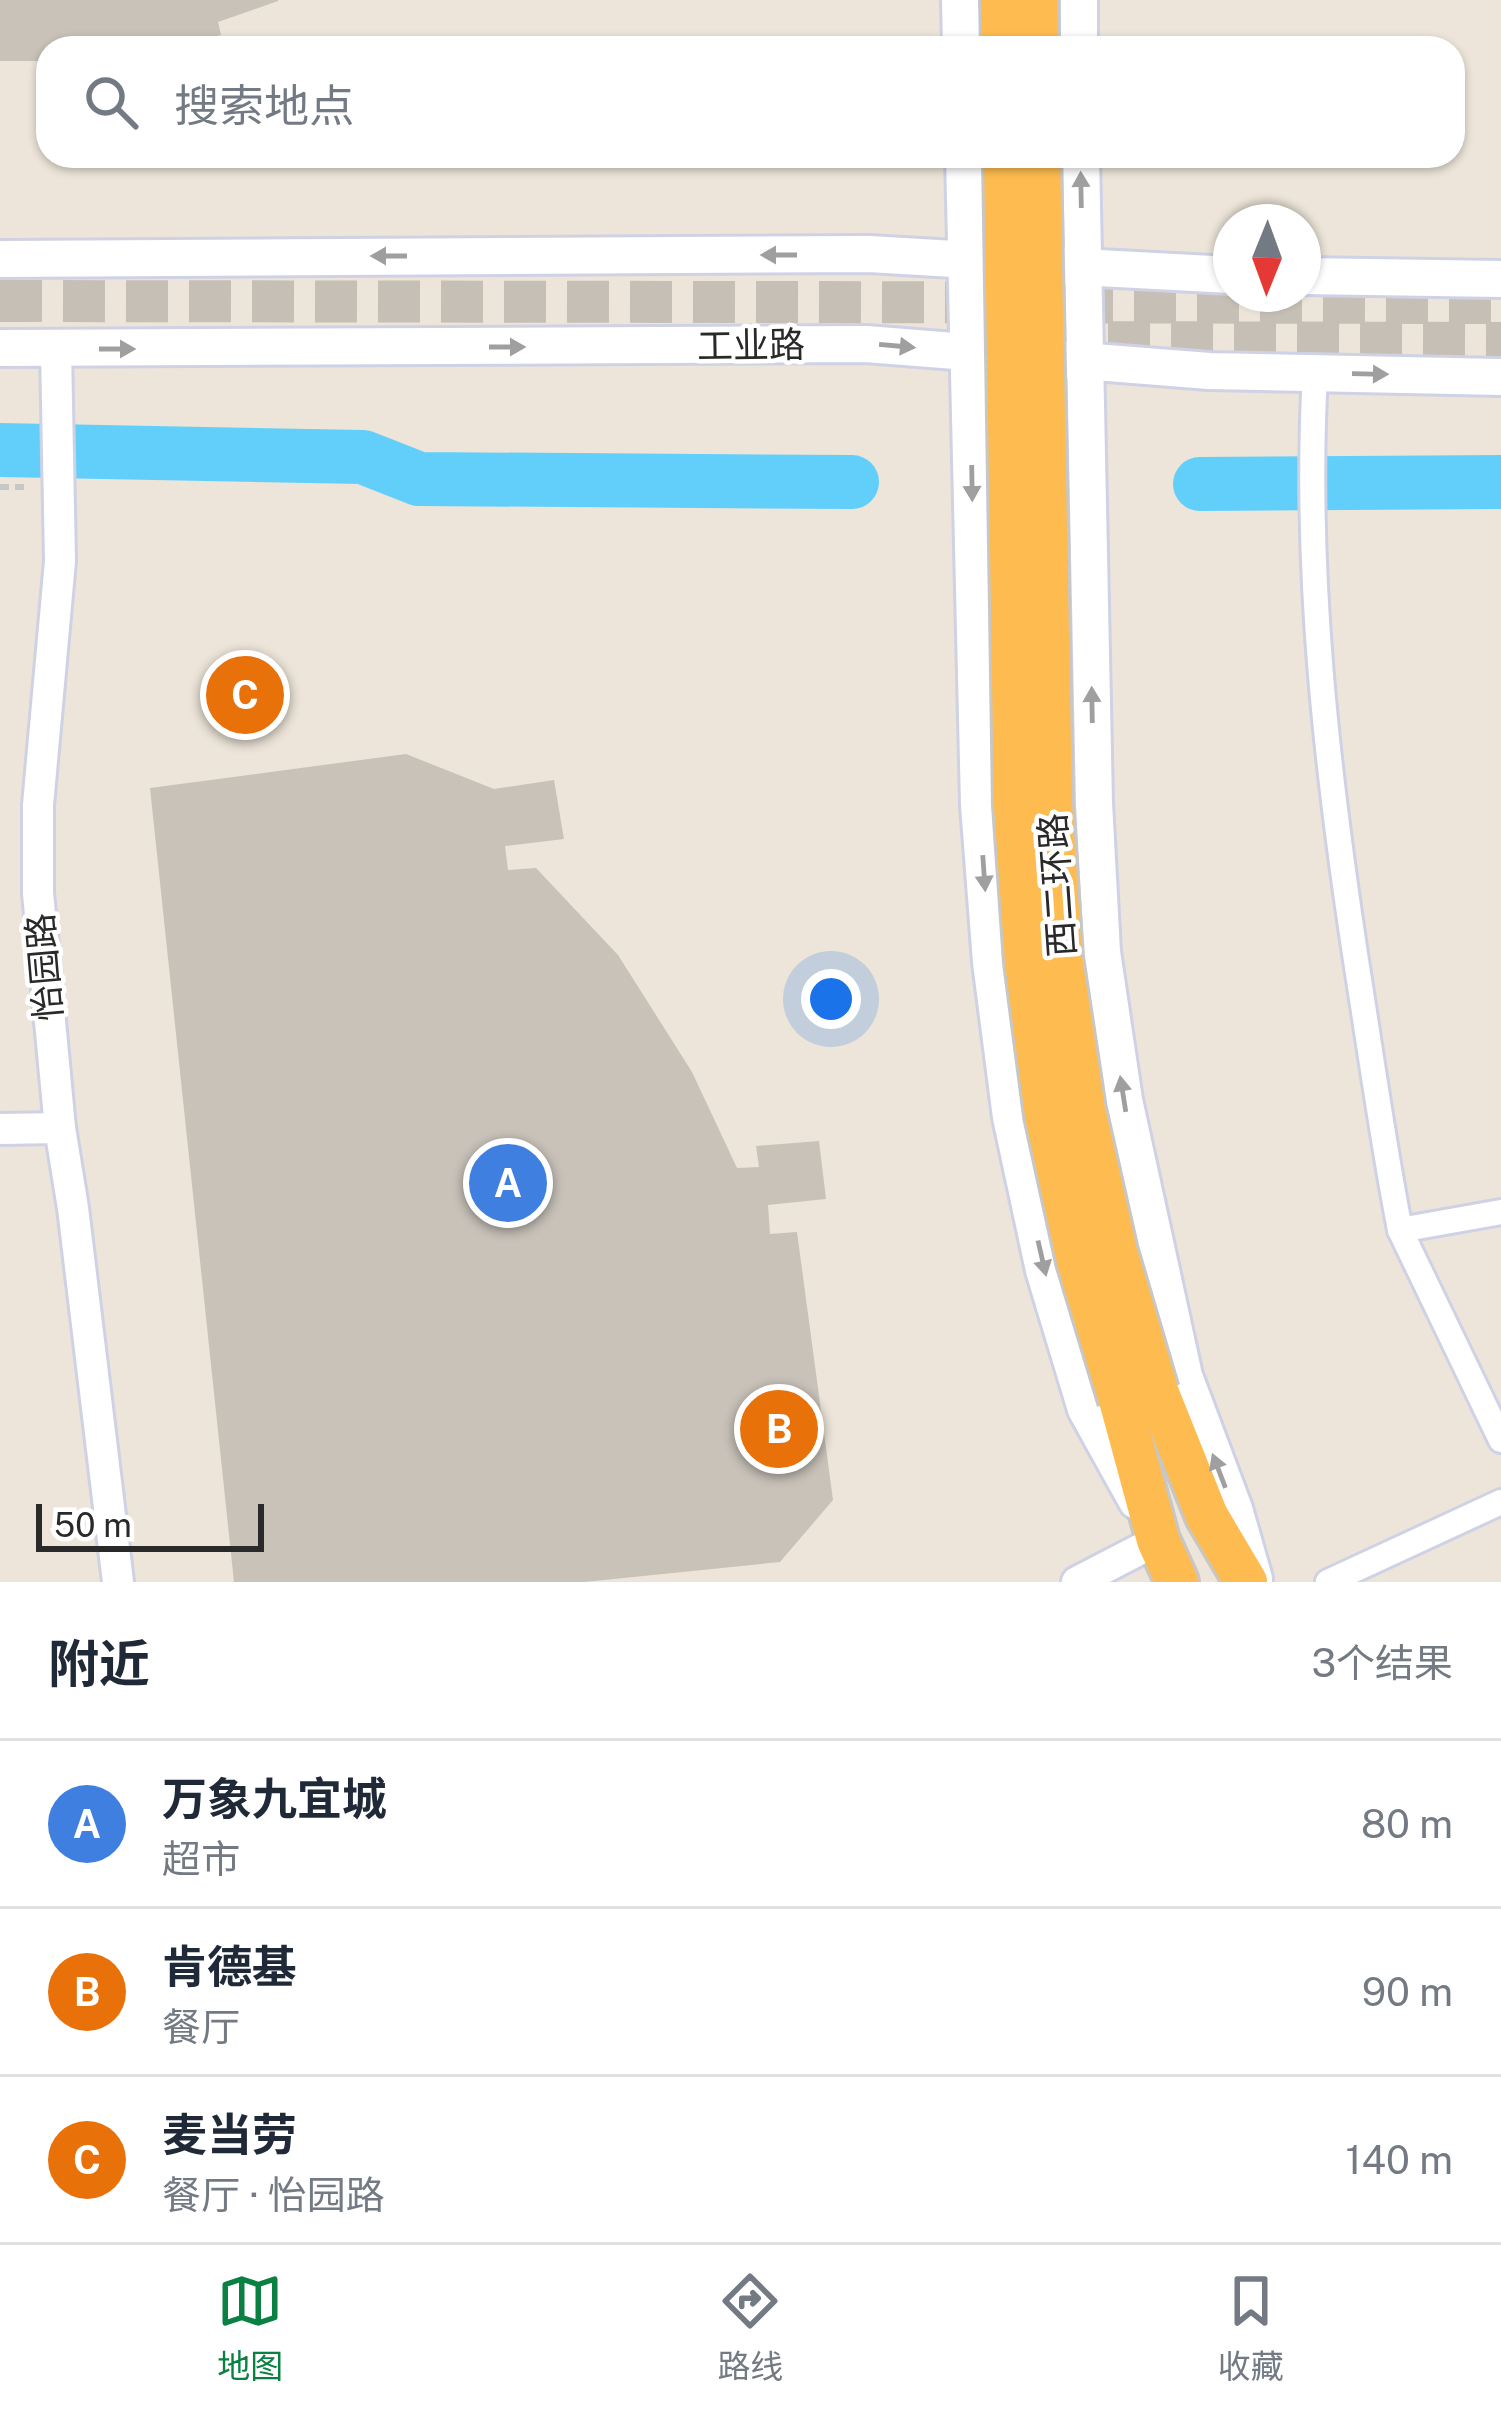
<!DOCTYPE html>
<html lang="zh">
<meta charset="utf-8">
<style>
body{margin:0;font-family:"Public Sans","Noto Sans SC",sans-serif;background:#f2f2f3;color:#1f2937}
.compass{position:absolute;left:1213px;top:204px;width:108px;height:108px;border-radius:50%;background:#fff;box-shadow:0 3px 9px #0004;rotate:181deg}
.scale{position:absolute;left:36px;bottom:30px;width:228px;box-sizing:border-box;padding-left:12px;border:6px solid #292929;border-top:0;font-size:33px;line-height:42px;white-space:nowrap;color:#292929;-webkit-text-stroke:9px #fff;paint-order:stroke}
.you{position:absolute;left:831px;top:999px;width:42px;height:42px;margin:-30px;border:9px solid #fff;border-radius:50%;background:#1a73e8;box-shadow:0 0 0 18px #1a73e833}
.badge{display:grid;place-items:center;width:78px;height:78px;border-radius:50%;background:#0b8043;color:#fff;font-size:39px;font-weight:700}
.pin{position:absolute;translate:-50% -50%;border:6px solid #fff;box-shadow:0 3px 12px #0006}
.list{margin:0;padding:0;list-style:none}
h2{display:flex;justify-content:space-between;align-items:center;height:156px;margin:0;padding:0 48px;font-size:51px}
h2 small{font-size:39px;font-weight:400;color:#747a83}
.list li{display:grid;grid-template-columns:78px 1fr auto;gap:36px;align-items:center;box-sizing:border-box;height:168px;padding:0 48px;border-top:3px solid #e0e1e3}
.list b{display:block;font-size:45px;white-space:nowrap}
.list p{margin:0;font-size:39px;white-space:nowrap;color:#747a83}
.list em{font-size:39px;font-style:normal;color:#747a83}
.icon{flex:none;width:66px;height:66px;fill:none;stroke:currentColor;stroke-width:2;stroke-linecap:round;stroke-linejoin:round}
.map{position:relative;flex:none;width:1501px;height:1582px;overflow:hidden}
.search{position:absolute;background:#fff;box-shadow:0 3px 9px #0004;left:36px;right:36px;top:36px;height:132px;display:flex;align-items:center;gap:30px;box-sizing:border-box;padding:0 42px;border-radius:36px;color:#747a83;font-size:45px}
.sheet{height:660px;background:#fff}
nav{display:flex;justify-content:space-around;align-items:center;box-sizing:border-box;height:168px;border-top:3px solid #e0e1e3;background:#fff;font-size:33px;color:#747a83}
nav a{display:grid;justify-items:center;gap:6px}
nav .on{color:#0b8043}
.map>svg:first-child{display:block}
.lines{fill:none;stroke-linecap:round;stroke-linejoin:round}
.river{stroke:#62cffa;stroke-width:54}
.building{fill:#c8c2b9}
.trunk-tunnel{stroke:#c6bfb6;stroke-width:42;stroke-dasharray:42 21;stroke-linecap:butt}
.minor-casing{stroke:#ced2e4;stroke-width:30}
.tertiary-casing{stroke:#ced2e4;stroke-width:36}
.secondary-casing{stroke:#ced2e4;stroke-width:42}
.trunk-casing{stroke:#c7c7c7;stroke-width:48}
.path{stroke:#c7c7c7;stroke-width:6;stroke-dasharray:9 6;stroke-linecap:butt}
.minor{stroke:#fff;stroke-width:24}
.tertiary{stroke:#fff;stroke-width:30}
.secondary{stroke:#fff;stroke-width:36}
.trunk{stroke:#febc50;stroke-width:42}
.trunk-bridge-casing{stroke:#c7c7c7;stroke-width:48;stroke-linecap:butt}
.trunk-bridge{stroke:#febc50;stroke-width:42}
.oneway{fill:#9f9f9f}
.labels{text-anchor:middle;stroke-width:9;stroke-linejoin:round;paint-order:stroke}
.street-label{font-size:36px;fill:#292929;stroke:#fff}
</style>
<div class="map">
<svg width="1501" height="1582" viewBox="0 0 1501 1582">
<rect width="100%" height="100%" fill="#ede5d9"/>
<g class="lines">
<g class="river">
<path d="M0 450 363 457 419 479 852 482"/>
<path d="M1200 484 1501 482"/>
</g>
</g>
<g class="building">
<path d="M0 0H278V1L218 22 221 35 170 47 48 48V61H0Z"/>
<path d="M406 754 494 789 554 780 564 839 505 846 508 870 536 868 618 955 692 1072 737 1168 759 1167 756 1146 819 1141 826 1199 768 1205 770 1234 797 1232 833 1500 780 1562 584 1582H234L150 788Z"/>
</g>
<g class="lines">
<g class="trunk-tunnel">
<path d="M0 301 1501 303"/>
<path d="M1045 342 1501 343"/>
</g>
<g class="minor-casing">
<g id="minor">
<path d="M1315 373C1304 572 1327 771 1357 967 1371 1055 1383 1143 1400 1230L1501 1212"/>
<path d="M1400 1230 1501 1440"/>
<path d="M1328 1582 1501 1502"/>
</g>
</g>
<g class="tertiary-casing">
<g id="tertiary">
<path d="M56 349 60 561 38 805V893L60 1128 73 1208 118 1582"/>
<path d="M0 1129 60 1128"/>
<path d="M1077 1582 1158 1540"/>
</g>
</g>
<g class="secondary-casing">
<g id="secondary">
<path d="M960 0 961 48"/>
<path d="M1079 0V48"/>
<path d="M964 156 979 805 991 962 1011 1117 1044 1270 1086 1409 1137 1501"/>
<path d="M1081 156 1094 803 1102 952 1124 1100 1184 1376 1234 1509 1254 1579"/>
<path d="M0 259 869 254 988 261"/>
<path d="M1061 266 1231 275"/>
<path d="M1303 276 1501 279"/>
<path d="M0 348 866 344 1209 371 1501 377"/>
</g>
</g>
<g class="trunk-casing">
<g id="trunk">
<path d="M1002 0 1003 48"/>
<path d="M1036 0 1037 48"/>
<path d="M1157 1391 1207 1516 1246 1582"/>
<path d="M1120 1400 1158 1540 1177 1582"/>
</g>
</g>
<path class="path" d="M0 487H30"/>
<use href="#minor" class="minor"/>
<use href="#tertiary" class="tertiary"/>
<use href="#secondary" class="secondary"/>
<use href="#trunk" class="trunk"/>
<g class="trunk-bridge-casing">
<g id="trunk-bridge">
<path d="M1005 156 1015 805 1026 962 1046 1115 1078 1261 1120 1400"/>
<path d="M1039 156 1051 804 1061 958 1084 1110 1116 1252 1157 1391"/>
</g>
</g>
<use href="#trunk-bridge" class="trunk-bridge"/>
</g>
<defs><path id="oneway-solid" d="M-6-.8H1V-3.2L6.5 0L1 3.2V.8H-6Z" transform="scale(3)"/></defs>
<g class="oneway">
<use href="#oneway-solid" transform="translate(1081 190) rotate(-91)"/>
<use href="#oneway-solid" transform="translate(779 255) rotate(180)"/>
<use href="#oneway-solid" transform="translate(389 256) rotate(180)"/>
<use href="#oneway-solid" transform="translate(897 346) rotate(5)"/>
<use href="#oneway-solid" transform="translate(507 347)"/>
<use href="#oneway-solid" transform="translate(117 349)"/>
<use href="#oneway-solid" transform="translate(1370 374) rotate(1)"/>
<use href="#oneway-solid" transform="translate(972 483) rotate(89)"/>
<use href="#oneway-solid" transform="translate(1092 705) rotate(-91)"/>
<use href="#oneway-solid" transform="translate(984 873) rotate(86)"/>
<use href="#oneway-solid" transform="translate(1123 1094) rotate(-99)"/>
<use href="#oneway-solid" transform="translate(1042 1258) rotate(77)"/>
<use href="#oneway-solid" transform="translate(1219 1471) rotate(-111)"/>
</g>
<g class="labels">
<g class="street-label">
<text transform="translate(751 345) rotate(-1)" y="13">工业路</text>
<text transform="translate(1057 885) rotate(-94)" y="13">西二环路</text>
<text transform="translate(44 967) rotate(-95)" y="13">怡园路</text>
</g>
</g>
</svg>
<svg class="compass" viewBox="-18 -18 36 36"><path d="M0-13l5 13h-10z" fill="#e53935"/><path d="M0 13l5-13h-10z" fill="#747a83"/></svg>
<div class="scale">50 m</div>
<div class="you"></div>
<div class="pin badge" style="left:508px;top:1183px;background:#3f7fe0">A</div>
<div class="pin badge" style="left:779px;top:1429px;background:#e8710a">B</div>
<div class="pin badge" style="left:245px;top:695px;background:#e8710a">C</div>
<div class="search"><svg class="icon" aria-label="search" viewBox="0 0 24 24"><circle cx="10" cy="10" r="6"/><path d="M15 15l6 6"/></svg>搜索地点</div>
</div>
<section class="sheet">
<h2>附近<small>3个结果</small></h2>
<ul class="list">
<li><span class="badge" style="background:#3f7fe0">A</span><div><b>万象九宜城</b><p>超市</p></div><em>80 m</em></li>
<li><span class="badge" style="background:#e8710a">B</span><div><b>肯德基</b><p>餐厅</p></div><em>90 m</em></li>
<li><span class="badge" style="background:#e8710a">C</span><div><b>麦当劳</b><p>餐厅 · 怡园路</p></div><em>140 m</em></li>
</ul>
</section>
<nav>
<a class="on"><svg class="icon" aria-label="map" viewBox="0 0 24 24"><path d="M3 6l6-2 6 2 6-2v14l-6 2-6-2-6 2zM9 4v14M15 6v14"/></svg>地图</a>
<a><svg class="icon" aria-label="directions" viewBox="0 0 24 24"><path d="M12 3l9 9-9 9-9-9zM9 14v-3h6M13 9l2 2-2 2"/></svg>路线</a>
<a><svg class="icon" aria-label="saved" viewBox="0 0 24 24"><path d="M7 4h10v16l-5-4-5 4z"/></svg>收藏</a>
</nav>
